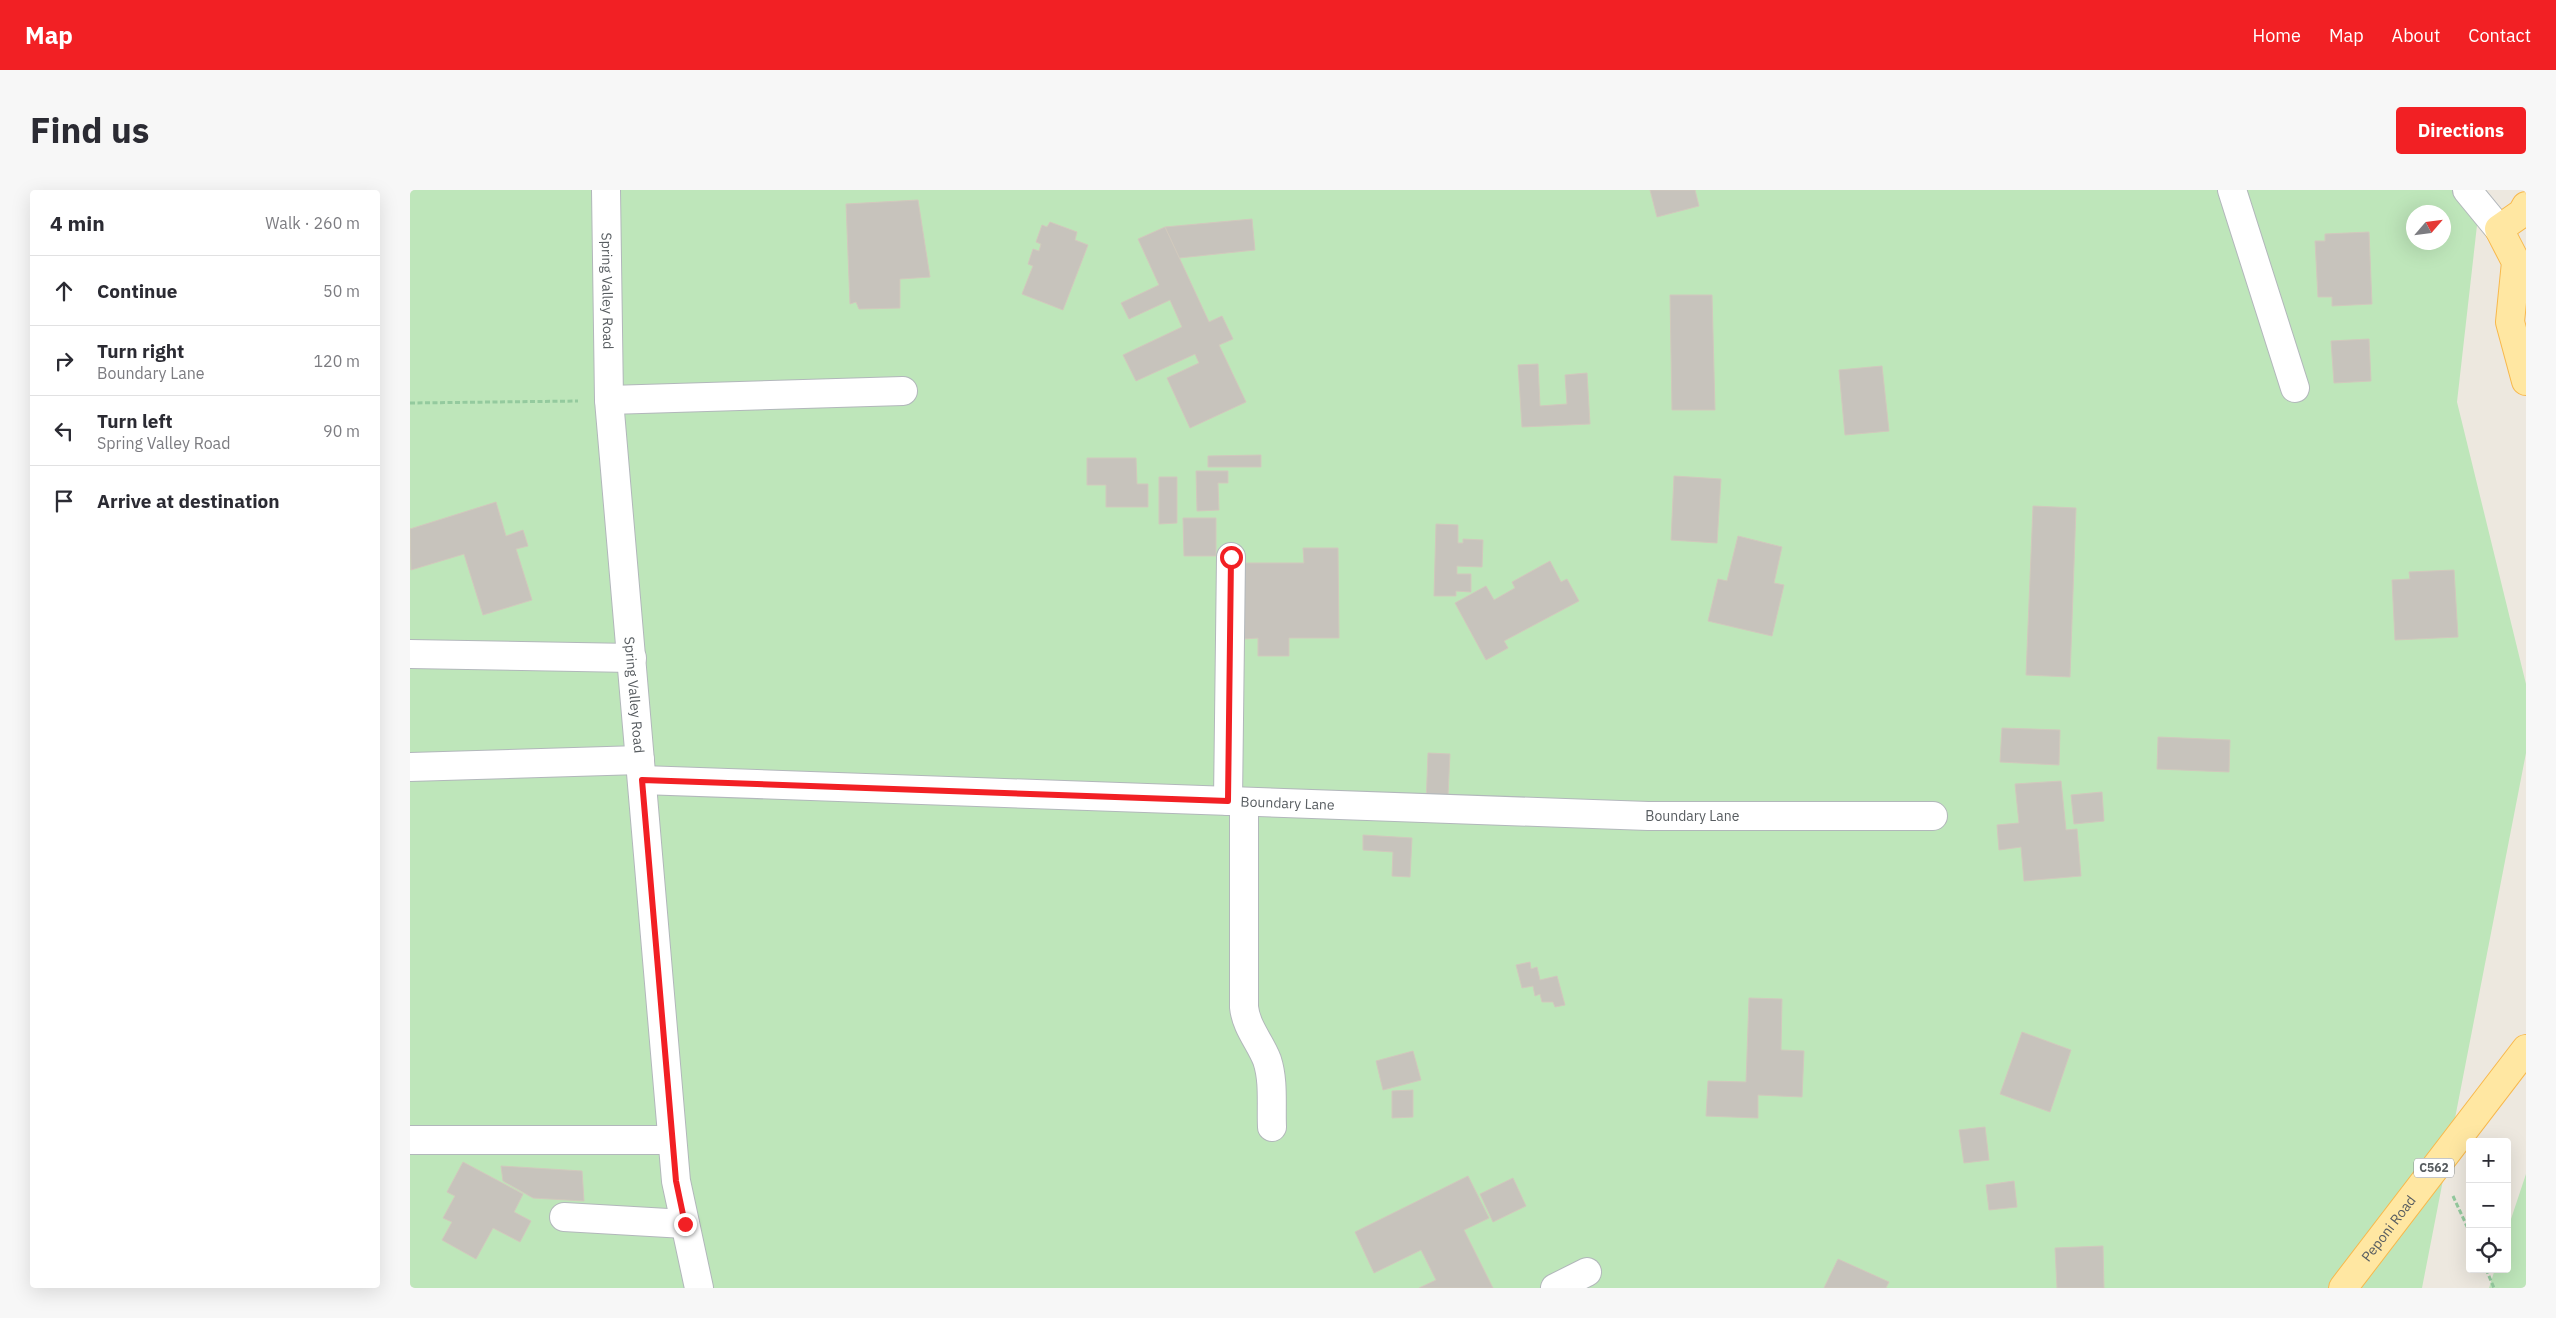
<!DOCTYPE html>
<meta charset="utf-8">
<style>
body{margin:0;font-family:"IBM Plex Sans",sans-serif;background:#f7f7f7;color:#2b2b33}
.controls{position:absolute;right:15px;bottom:15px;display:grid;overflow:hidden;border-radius:5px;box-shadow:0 5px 20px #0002}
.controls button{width:45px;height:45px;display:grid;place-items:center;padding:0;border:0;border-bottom:1px solid #e1e1e2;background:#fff;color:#2b2b33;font:25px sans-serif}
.compass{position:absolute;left:1996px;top:15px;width:45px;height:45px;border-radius:50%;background:#fff;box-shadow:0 5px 20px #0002;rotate:62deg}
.stop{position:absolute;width:15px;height:15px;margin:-11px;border:4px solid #f22024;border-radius:50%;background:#fff}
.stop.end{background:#f22024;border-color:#fff;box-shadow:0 1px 5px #0008}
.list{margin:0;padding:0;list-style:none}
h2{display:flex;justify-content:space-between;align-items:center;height:65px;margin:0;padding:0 20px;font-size:21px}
h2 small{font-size:16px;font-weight:400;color:#7c7c81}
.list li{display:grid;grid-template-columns:32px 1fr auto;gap:15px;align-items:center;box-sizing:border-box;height:70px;padding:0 20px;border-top:1px solid #e1e1e2}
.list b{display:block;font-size:19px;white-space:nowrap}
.list p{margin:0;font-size:16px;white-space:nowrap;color:#7c7c81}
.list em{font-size:16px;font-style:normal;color:#7c7c81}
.icon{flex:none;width:28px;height:28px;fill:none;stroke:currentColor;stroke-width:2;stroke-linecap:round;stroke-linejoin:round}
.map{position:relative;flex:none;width:2116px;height:1098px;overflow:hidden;border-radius:5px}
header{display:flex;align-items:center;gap:30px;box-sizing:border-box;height:70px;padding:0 25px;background:#f22024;color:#fff}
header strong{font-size:24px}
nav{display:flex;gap:28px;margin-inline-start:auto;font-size:18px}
.intro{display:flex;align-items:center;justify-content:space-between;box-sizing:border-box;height:120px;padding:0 30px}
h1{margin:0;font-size:35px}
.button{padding:12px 22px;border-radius:5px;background:#f22024;color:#fff;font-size:18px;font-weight:700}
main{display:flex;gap:30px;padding:0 30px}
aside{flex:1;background:#fff;border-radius:5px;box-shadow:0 5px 20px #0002}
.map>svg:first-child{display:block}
.green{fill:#bee6ba;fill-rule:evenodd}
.building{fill:#c7c3bc;stroke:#d1c9bd}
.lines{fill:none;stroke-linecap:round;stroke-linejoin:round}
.minor-casing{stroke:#b2b7bb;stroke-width:30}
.major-casing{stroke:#f8b84c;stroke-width:30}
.path{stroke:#94ca9e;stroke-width:3;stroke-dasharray:5 2.5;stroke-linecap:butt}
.minor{stroke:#fff;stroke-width:28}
.major{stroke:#ffe7a2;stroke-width:28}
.route{stroke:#f22024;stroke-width:6}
.labels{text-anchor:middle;stroke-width:4;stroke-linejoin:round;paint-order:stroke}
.shield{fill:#fff;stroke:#8a8e90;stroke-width:1}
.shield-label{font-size:12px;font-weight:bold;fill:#585d61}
.street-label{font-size:14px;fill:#585d61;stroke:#fff}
</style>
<header>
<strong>Map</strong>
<nav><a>Home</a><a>Map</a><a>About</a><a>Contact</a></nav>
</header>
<div class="intro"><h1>Find us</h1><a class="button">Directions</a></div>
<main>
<aside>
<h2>4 min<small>Walk · 260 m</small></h2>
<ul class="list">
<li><svg class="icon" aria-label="ahead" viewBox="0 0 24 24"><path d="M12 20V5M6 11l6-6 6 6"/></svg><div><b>Continue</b></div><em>50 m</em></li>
<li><svg class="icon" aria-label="right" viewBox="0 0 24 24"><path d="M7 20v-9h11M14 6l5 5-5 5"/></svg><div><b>Turn right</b><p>Boundary Lane</p></div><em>120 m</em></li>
<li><svg class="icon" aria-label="left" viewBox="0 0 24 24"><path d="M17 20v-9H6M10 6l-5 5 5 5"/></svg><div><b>Turn left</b><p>Spring Valley Road</p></div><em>90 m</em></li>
<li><svg class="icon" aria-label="arrive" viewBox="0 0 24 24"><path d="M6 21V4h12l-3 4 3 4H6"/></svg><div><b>Arrive at destination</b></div></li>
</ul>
</aside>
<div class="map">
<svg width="2116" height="1098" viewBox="0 0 2116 1098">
<rect width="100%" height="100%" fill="#ede8df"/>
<g class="green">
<path d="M0 0H2071L2047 212 2116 494V563L2012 1098H0ZM2004 22H2034V52H2004Z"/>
<path d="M2116 984V1098H2079L2085 1079H2097V1041Z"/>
</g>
<g class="building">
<path d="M1240 0H1285L1289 16 1247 27Z"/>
<path d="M508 10 520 87 490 89V118L449 119 446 112 440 114 436 14Z"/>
<path d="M842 29 845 60 769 68 755 37Z"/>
<path d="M640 32 667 42 665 50 678 55 653 120 612 104 623 76 618 74 623 59 629 61 631 54 626 52 632 35 637 37Z"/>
<path d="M755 37 799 132 812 126 823 149 809 155 836 212 780 238 757 188 789 173 785 164 726 191 713 165 772 137 760 110 719 129 711 113 749 95 728 49Z"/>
<path d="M1959 42 1962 114 1922 116V107H1908L1905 51H1915V44Z"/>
<path d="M1260 105H1302L1305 220H1262Z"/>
<path d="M1959 149 1961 191 1924 193 1921 151Z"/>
<path d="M1128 174 1130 216 1157 214 1155 185 1177 183 1180 234 1112 237 1108 175Z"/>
<path d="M1472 176 1479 241 1435 245 1429 180Z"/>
<path d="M851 265V277H798V266Z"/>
<path d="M677 268H726L727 294H738V317H696V295H677Z"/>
<path d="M786 281H818V293H808L809 320 787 321Z"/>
<path d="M1264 286 1311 289 1307 353 1261 350Z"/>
<path d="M749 287H767V333L749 334Z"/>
<path d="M86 312 96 346 113 340 118 356 106 359 122 410 73 425 54 364 1 380 0 339Z"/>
<path d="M1623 316 1666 318 1660 487 1616 485Z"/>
<path d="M773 328H806V366H774Z"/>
<path d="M1026 334 1048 335V353H1053V349L1073 350 1072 377 1047 376V384H1061V402L1046 401V406H1024Z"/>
<path d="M1328 346 1372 357 1364 393 1374 395 1362 446 1298 431 1308 389 1317 391Z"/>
<path d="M893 358H928L929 448H879V466H848V448L833 449 832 373H894Z"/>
<path d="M1140 371 1151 392 1157 389 1169 411 1094 451 1098 458 1076 470 1045 413 1076 396 1084 410 1105 398 1102 392Z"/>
<path d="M2044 380 2048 447 1985 450 1982 390 2000 389 1999 382Z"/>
<path d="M1592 538 1650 540 1649 575 1590 572Z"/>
<path d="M1748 547 1820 550 1819 582 1747 579Z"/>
<path d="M1018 563 1040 564 1038 606 1016 614Z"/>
<path d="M1651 591 1656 640 1667 639 1671 686 1614 691 1611 657 1589 660 1587 635 1609 633 1605 594Z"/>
<path d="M1692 602 1694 631 1664 634 1661 605Z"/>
<path d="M953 645 1002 648 1000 687 982 686 983 662 953 660Z"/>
<path d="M1120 772 1121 779 1127 777 1130 790 1147 786 1155 815 1145 817 1143 812H1132L1130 804 1125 806 1123 796 1112 798 1106 775Z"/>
<path d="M1339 808 1372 809 1371 860 1394 861 1392 907 1348 905V928L1296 926 1298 891 1336 892Z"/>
<path d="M1612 842 1661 860 1640 922 1590 904Z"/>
<path d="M1003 861 1011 890 973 900 966 871Z"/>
<path d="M1003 900V927L982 928V901Z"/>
<path d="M1575 937 1579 970 1554 973 1549 940Z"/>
<path d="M53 972 113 1004 104 1022 121 1031 110 1052 83 1038 66 1069 32 1050 42 1032 33 1028 45 1006 37 1002Z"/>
<path d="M91 976 172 981 174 1011 123 1008 93 991Z"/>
<path d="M1058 986 1079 1028 1054 1040 1083 1098H1009L1026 1090 1011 1060 964 1083 945 1042Z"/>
<path d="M1103 988 1116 1016 1083 1032 1070 1004Z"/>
<path d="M1604 991 1607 1017 1579 1020 1576 995Z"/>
<path d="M1693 1056 1694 1098H1647L1645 1058Z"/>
<path d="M1428 1069 1479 1092 1476 1098H1414Z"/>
</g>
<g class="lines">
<g class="minor-casing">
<g id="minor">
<path id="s1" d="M196 0 199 210 266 991 289 1098"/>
<path d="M1822 0 1885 198"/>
<path d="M2057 0 2089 39"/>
<path d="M199 210 493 201"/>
<path d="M0 464 222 468"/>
<path d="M0 577 230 570"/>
<path id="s2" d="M232 590 1238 626H1523"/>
<path d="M818 611 821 367"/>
<path d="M834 612V817C836 837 850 852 857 870 864 891 861 915 862 937"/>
<path d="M0 950H262"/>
<path d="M154 1027 275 1034"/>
<path d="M1145 1098 1177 1082"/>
</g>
</g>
<g class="major-casing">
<g id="major">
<path d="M2116 16 2112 23 2089 39 2106 72 2100 132 2116 191"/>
<path id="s3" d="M1933 1098 2116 859"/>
</g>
</g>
<g class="path">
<path d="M0 213 168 211"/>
<path d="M2043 1006 2060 1043"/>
<path d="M2076 1079 2084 1098"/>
</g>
<use href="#minor" class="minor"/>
<use href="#major" class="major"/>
</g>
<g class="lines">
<path class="route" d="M275 1034 266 991 232 590 818 611 821 367"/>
</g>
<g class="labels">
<rect class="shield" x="2004" y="968.5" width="40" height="19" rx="4"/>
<g class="shield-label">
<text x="2024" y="982">C562</text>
</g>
<g class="street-label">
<text dy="5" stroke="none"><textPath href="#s1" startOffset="101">Spring Valley Road</textPath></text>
<text dy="5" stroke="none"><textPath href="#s1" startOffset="506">Spring Valley Road</textPath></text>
<text dy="5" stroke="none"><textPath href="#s2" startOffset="646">Boundary Lane</textPath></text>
<text dy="5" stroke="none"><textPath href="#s2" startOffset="1051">Boundary Lane</textPath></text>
<text dy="5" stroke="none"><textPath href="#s3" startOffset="75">Peponi Road</textPath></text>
</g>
</g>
</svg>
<div class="controls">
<button>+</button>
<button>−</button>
<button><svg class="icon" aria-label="locate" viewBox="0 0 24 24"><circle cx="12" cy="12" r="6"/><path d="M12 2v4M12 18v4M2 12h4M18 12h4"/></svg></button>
</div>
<svg class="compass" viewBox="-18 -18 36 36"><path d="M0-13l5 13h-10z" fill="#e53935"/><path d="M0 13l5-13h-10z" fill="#7c7c81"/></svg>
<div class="stop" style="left:821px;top:367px"></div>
<div class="stop end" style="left:275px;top:1034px"></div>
</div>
</main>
